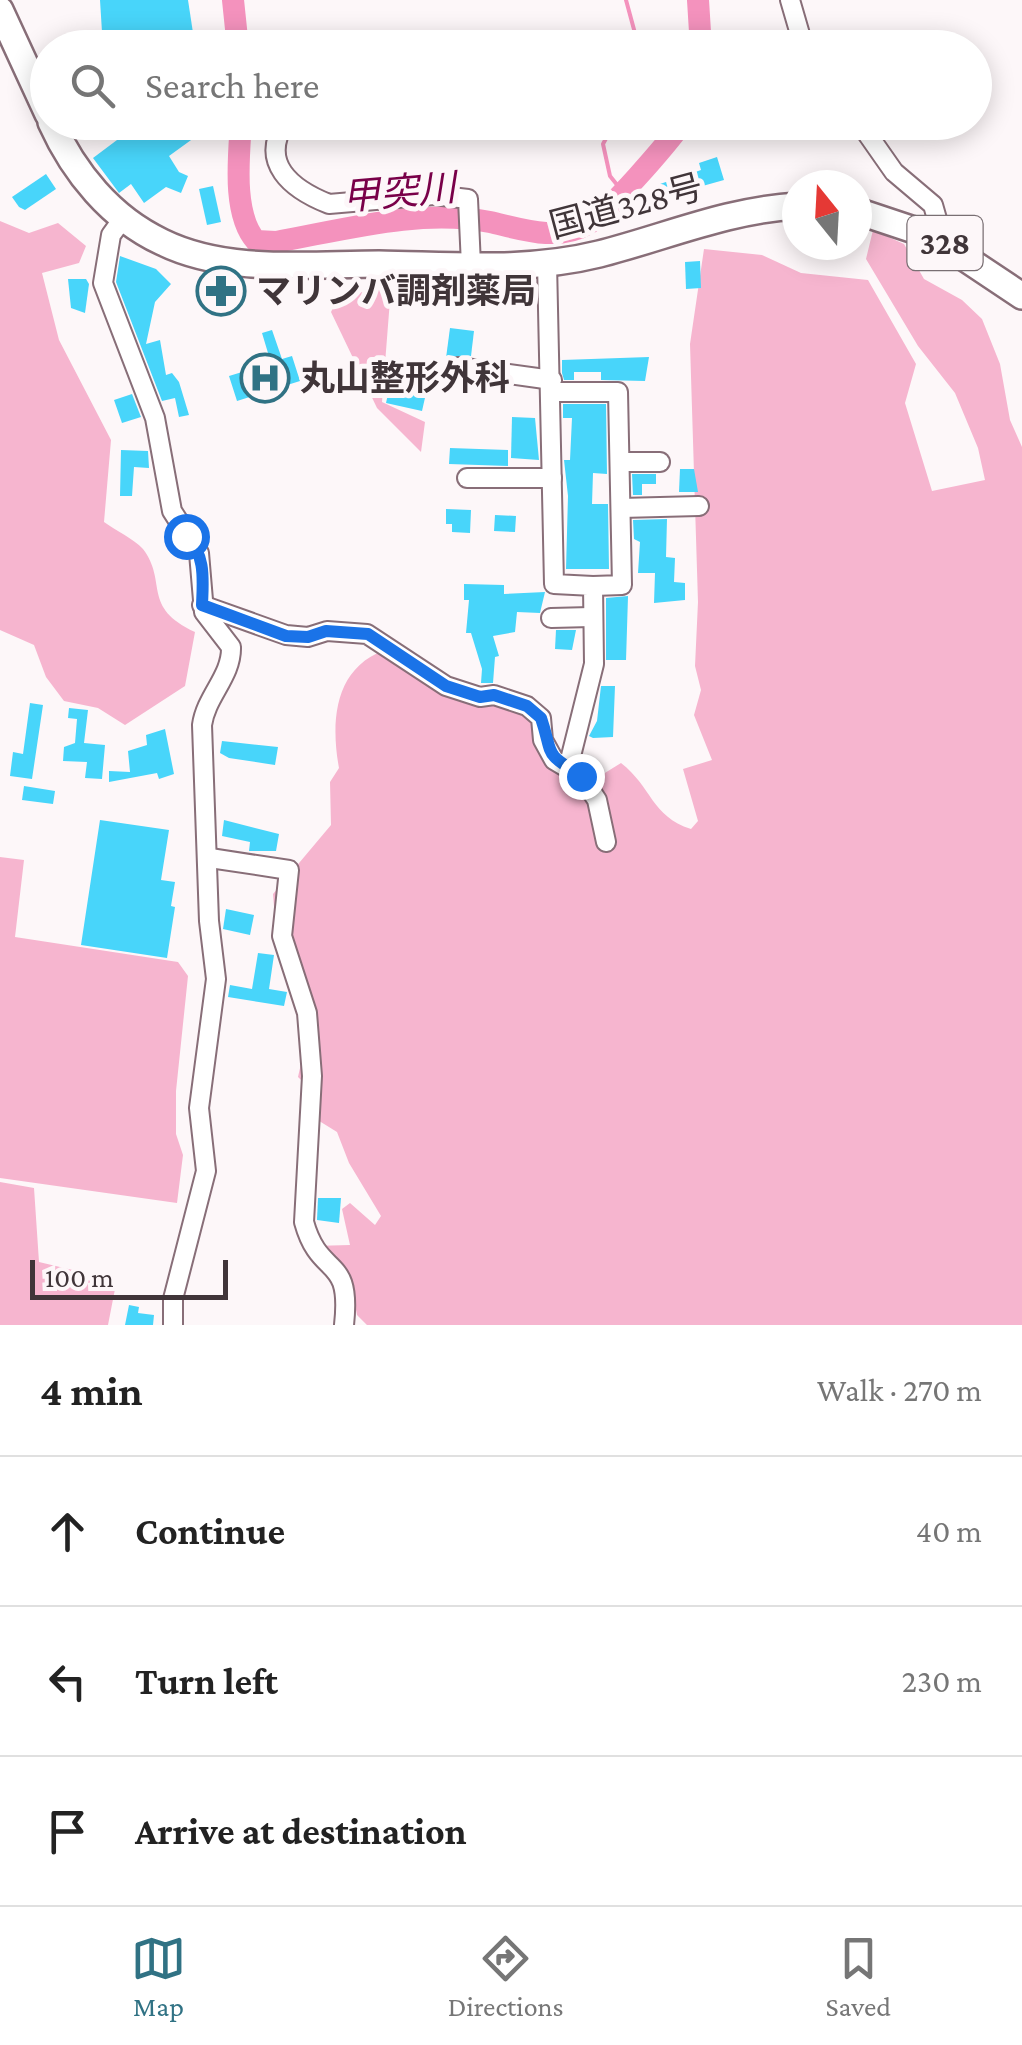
<!DOCTYPE html>
<meta charset="utf-8">
<style>
body{margin:0;font-family:"Crimson Pro","Noto Sans JP",serif;background:#f2f2f2;color:#222}
.compass{position:absolute;left:782px;top:170px;width:90px;height:90px;border-radius:50%;background:#fff;box-shadow:0 5px 25px #0003;rotate:342deg}
.scale{position:absolute;left:30px;bottom:25px;width:198px;box-sizing:border-box;padding-left:10px;border:5px solid #403539;border-top:0;font-size:28px;line-height:35px;white-space:nowrap;color:#403539;-webkit-text-stroke:8px #fdf7f9;paint-order:stroke}
.stop{position:absolute;width:30px;height:30px;margin:-22px;border:8px solid #1a73e8;border-radius:50%;background:#fff}
.stop.end{background:#1a73e8;border-color:#fff;box-shadow:0 2px 10px #0008}
.list{margin:0;padding:0;list-style:none}
h2{display:flex;justify-content:space-between;align-items:center;height:130px;margin:0;padding:0 40px;font-size:42px}
h2 small{font-size:32px;font-weight:400;color:#767676}
.list li{display:grid;grid-template-columns:65px 1fr auto;gap:30px;align-items:center;box-sizing:border-box;height:150px;padding:0 40px;border-top:2px solid #e0e0e0}
.list b{display:block;font-size:38px;white-space:nowrap}
.list em{font-size:32px;font-style:normal;color:#767676}
.icon{flex:none;width:55px;height:55px;fill:none;stroke:currentColor;stroke-width:2;stroke-linecap:round;stroke-linejoin:round}
.map{position:relative;flex:none;width:1022px;height:1325px;overflow:hidden}
.search{position:absolute;background:#fff;box-shadow:0 5px 25px #0003;left:30px;right:30px;top:30px;height:110px;display:flex;align-items:center;gap:25px;box-sizing:border-box;padding:0 35px;border-radius:55px;color:#767676;font-size:38px}
.sheet{height:580px;background:#fff}
nav{display:flex;justify-content:space-around;align-items:center;box-sizing:border-box;height:140px;border-top:2px solid #e0e0e0;background:#fff;font-size:28px;color:#767676}
nav a{display:grid;justify-items:center;gap:5px}
nav .on{color:#307284}
.map>svg:first-child{display:block}
.green{fill:#f6b5cf}
.lines{fill:none;stroke-linecap:round;stroke-linejoin:round}
.stream{stroke:#f492bd;stroke-width:4}
.river{stroke:#f492bd;stroke-width:22}
.building{fill:#48d5fa}
.minor-casing{stroke:#886e78;stroke-width:22}
.highway-casing{stroke:#886e78;stroke-width:30}
.minor{stroke:#fff;stroke-width:18}
.highway{stroke:#fff;stroke-width:25}
.route{stroke:#1a73e8;stroke-width:12}
.labels{text-anchor:middle;stroke-width:10;stroke-linejoin:round;paint-order:stroke}
.shield{fill:#fdf7f9;stroke:#796f73;stroke-width:2.5}
.shield-label{font-size:32px;font-weight:bold;fill:#403539}
.street-label{font-size:35px;fill:#403539;stroke:#fdf7f9}
.poi-label{font-size:35px;font-weight:bold;fill:#403539;stroke:#fdf7f9;text-anchor:start}
.water-label{font-size:38px;font-style:italic;fill:#790049;stroke:#fdf7f9}
</style>
<div class="map">
<svg width="1022" height="1325" viewBox="0 0 1022 1325">
<rect width="100%" height="100%" fill="#fdf7f9"/>
<g class="green">
<path d="M0 221 29 233 58 223 86 246 79 263 42 273 59 340 111 440 104 522C115 530 134 539 143 549 168 582 141 607 195 632L185 686 125 725 98 708 64 701 46 677 34 645 0 630Z"/>
<path d="M873 230 904 244 924 279 962 300 982 319 1000 364 1010 420 1022 447V1325H367L357 1315 352 1290 313 1246 350 1245 342 1209 350 1203 375 1225 381 1216 349 1163 337 1132 316 1119 321 1099 298 1077 313 1011 278 957 273 894 331 825 330 782 339 768C330 719 335 663 392 648L412 666 527 710 538 745 587 784 621 763C652 787 651 816 691 829L698 821 683 769 712 760 694 715 701 690 695 666 698 602 690 344 704 249 762 255 801 273 868 280 916 364 905 403 932 491 985 480 978 448 955 393 918 346 866 259Z"/>
<path d="M391 287 382 402 425 422 421 452 377 408 331 312 339 296Z"/>
<path d="M0 857 24 860 15 937 178 962 188 976 176 1091V1134L183 1155 177 1203 0 1178Z"/>
<path d="M0 1182 34 1188 39 1262 81 1272 115 1289 108 1325H0Z"/>
</g>
<g class="lines">
<g class="stream">
<path d="M626 0 639 48"/>
<path d="M615 122 603 144 610 176 622 191"/>
</g>
<g class="river">
<path d="M233 0 238 48"/>
<path d="M698 0 701 48"/>
<path d="M241 122C239 156 232 214 256 241L276 242C343 230 421 208 490 222 521 229 557 242 588 224 609 212 667 144 683 122"/>
</g>
</g>
<g class="building">
<path d="M100 0H188L195 46 103 48Z"/>
<path d="M141 122H189L198 135 169 156 179 172 188 176 181 193 166 187 144 203 131 184 119 193 93 158Z"/>
<path d="M717 157 724 180 656 199 633 211 660 184 701 170 699 163Z"/>
<path d="M46 174 56 189 25 210 19 207 12 197Z"/>
<path d="M213 186 221 222 207 225 199 189Z"/>
<path d="M120 256 156 269 171 284 155 302 146 344 160 340 166 375 172 373 179 382 189 415 179 417 175 398 162 401 116 282Z"/>
<path d="M700 261 701 288 686 289 685 262Z"/>
<path d="M68 279H86L89 284 85 313 71 308Z"/>
<path d="M450 328 474 331 471 356 446 358Z"/>
<path d="M272 330 282 359 292 356 300 381 237 401 229 376 271 363 262 333Z"/>
<path d="M649 357 645 381 601 380V372H574V380H564L562 373V360Z"/>
<path d="M396 358 432 367 422 411 386 403Z"/>
<path d="M132 394 141 417 122 423 114 400Z"/>
<path d="M563 404H606L607 474 593 473 592 504H608L609 569H566L568 496 564 460H570L572 418H563Z"/>
<path d="M512 417 535 418 539 460 511 458Z"/>
<path d="M450 448 508 450V466L449 464Z"/>
<path d="M121 450 148 451 149 468 134 467 132 496H120Z"/>
<path d="M680 469H694L698 492H679Z"/>
<path d="M632 474H656V484H642V495H633Z"/>
<path d="M446 509 471 510 470 533 452 532V524H446Z"/>
<path d="M495 515 516 516 515 532 494 531Z"/>
<path d="M667 519 666 557 675 558 674 582 685 583V600L654 603 655 573H638L640 542 634 539 633 520Z"/>
<path d="M464 584 504 585V594L545 592 540 613 517 612 515 632 493 636 499 656 495 657 493 683H481L482 669 471 633H466L469 600H464Z"/>
<path d="M628 596 626 660H606V598Z"/>
<path d="M556 630H576L572 650 555 649Z"/>
<path d="M601 686H615L613 737 593 738 589 736 597 721Z"/>
<path d="M30 703 43 705 32 779 10 776 13 752 23 754Z"/>
<path d="M69 708 88 710 84 743 105 745 102 779 85 778 87 762 63 761 64 747 75 743 77 719 68 718Z"/>
<path d="M165 729 174 774 159 779 157 773 109 782V771L130 772 128 751 147 745 146 735Z"/>
<path d="M222 741 278 747 275 765 229 758 220 753Z"/>
<path d="M24 786 55 791 53 804 22 800Z"/>
<path d="M100 820 169 830 161 880 175 882 171 906 175 907 167 958 81 945Z"/>
<path d="M224 820 279 834 276 851H249L250 842 222 836Z"/>
<path d="M226 909 254 915 250 935 223 929Z"/>
<path d="M258 953 274 955 269 989 287 992 284 1006 228 997 230 985 252 989Z"/>
<path d="M318 1198H341L339 1223 317 1220Z"/>
<path d="M129 1305 139 1307 138 1313 154 1315 153 1325H125Z"/>
</g>
<g class="lines">
<g class="minor-casing">
<g id="minor">
<path d="M790 0 804 48"/>
<path d="M336 48 338 45"/>
<path d="M285 122C259 163 291 189 329 204L434 195 468 199 471 265"/>
<path d="M859 122 894 172 933 205 937 219 932 236"/>
<path d="M124 217 111 235 103 283 155 418 172 511 199 553 204 612 231 647C232 676 206 696 202 725L209 921 216 979 199 1108 206 1171 173 1299V1325"/>
<path d="M547 263 554 584 593 586 594 664 568 768"/>
<path d="M458 367 552 380"/>
<path d="M552 392H618L622 585 593 586"/>
<path d="M620 462H660"/>
<path d="M467 478H552"/>
<path d="M621 508 699 506"/>
<path d="M202 605 286 635 308 637 327 631 367 634 446 686 480 697 494 695 527 706 541 718 543 740 554 760 581 776 597 800 606 842"/>
<path d="M551 618 591 617"/>
<path d="M210 858 289 870 282 936 307 1013 312 1076 304 1222C320 1280 352 1253 344 1325"/>
</g>
</g>
<g class="highway-casing">
<g id="highway">
<path d="M0 10 48 114"/>
<path d="M51 122C74 173 111 218 162 242 227 274 309 264 379 264 452 265 527 272 599 254 666 237 727 210 797 206"/>
<path d="M857 211 932 236 1022 296"/>
</g>
</g>
<use href="#minor" class="minor"/>
<use href="#highway" class="highway"/>
</g>
<g class="lines">
<path class="route" d="M186 536C206 555 203 579 202 605L286 636 308 637 326 631 368 634 446 686 480 697 494 695 527 706 541 718C554 757 542 751 581 776"/>
</g>
<defs>
<g id="pharmacy-ring" transform="scale(2.5)"><circle r="9.5" fill="#fdf7f9" stroke="#307284" stroke-width="1.5"/><path d="M-2-6h4v4h4v4h-4v4h-4v-4h-4v-4h4Z" fill="#307284"/></g>
<g id="hospital-ring" transform="scale(2.5)"><circle r="9.5" fill="#fdf7f9" stroke="#307284" stroke-width="1.5"/><path d="M-5-5h3v3.5h4V-5h3V5h-3V1.5h-4V5h-3Z" fill="#307284"/></g>
</defs>
<g fill-rule="evenodd">
<use href="#pharmacy-ring" x="221" y="291"/>
<use href="#hospital-ring" x="265" y="378"/>
</g>
<g class="labels">
<rect class="shield" x="907.5" y="216" width="75" height="54" rx="8"/>
<g class="shield-label">
<text x="945" y="254">328</text>
</g>
<g class="street-label">
<text transform="translate(626 206) rotate(-15)" y="12">国道328号</text>
</g>
<g class="poi-label">
<text x="256" y="303">マリンバ調剤薬局</text>
<text x="300" y="390">丸山整形外科</text>
</g>
<g class="water-label">
<text transform="translate(399 192) rotate(-5)" y="13">甲突川</text>
</g>
</g>
</svg>
<svg class="compass" viewBox="-18 -18 36 36"><path d="M0-13l5 13h-10z" fill="#e53935"/><path d="M0 13l5-13h-10z" fill="#767676"/></svg>
<div class="scale">100 m</div>
<div class="stop" style="left:186px;top:536px"></div>
<div class="stop end" style="left:581px;top:776px"></div>
<div class="search"><svg class="icon" aria-label="search" viewBox="0 0 24 24"><circle cx="10" cy="10" r="6"/><path d="M15 15l6 6"/></svg>Search here</div>
</div>
<section class="sheet">
<h2>4 min<small>Walk · 270 m</small></h2>
<ul class="list">
<li><svg class="icon" aria-label="ahead" viewBox="0 0 24 24"><path d="M12 20V5M6 11l6-6 6 6"/></svg><div><b>Continue</b></div><em>40 m</em></li>
<li><svg class="icon" aria-label="left" viewBox="0 0 24 24"><path d="M17 20v-9H6M10 6l-5 5 5 5"/></svg><div><b>Turn left</b></div><em>230 m</em></li>
<li><svg class="icon" aria-label="arrive" viewBox="0 0 24 24"><path d="M6 21V4h12l-3 4 3 4H6"/></svg><div><b>Arrive at destination</b></div></li>
</ul>
</section>
<nav>
<a class="on"><svg class="icon" aria-label="map" viewBox="0 0 24 24"><path d="M3 6l6-2 6 2 6-2v14l-6 2-6-2-6 2zM9 4v14M15 6v14"/></svg>Map</a>
<a><svg class="icon" aria-label="directions" viewBox="0 0 24 24"><path d="M12 3l9 9-9 9-9-9zM9 14v-3h6M13 9l2 2-2 2"/></svg>Directions</a>
<a><svg class="icon" aria-label="saved" viewBox="0 0 24 24"><path d="M7 4h10v16l-5-4-5 4z"/></svg>Saved</a>
</nav>
